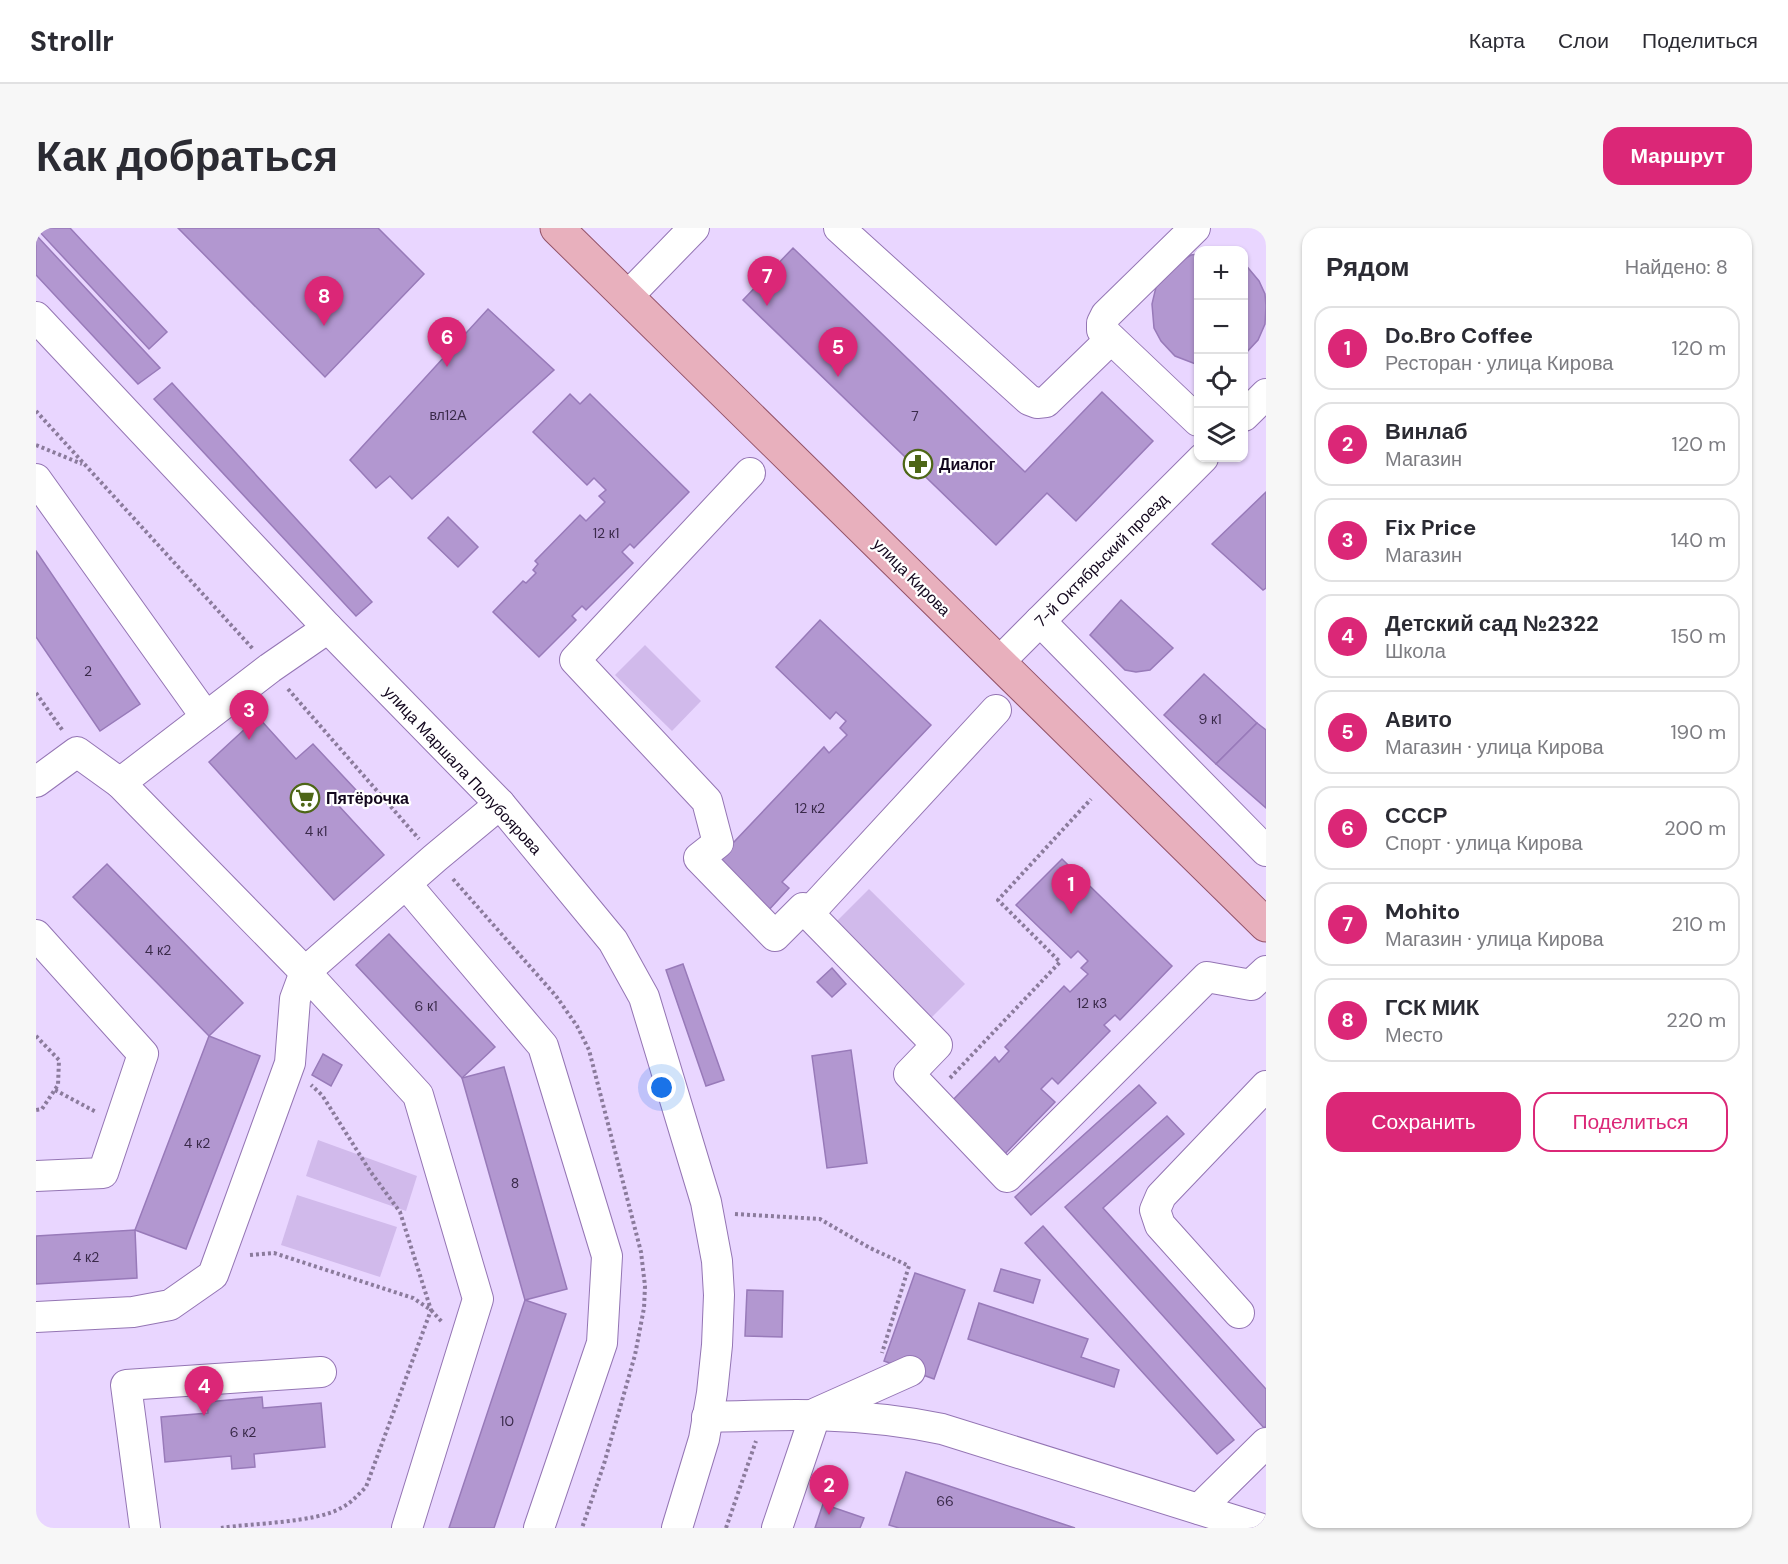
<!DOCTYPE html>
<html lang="ru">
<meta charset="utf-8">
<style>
body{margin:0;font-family:"DM Sans",sans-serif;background:#f7f7f7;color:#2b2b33}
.controls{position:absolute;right:18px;top:18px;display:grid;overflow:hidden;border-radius:12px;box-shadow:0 2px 4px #0004}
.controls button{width:54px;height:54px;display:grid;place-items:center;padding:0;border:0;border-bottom:2px solid #e1e1e2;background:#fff;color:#2b2b33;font:30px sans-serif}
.you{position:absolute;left:626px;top:860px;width:21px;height:21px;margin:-15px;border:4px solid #fff;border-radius:50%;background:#1a73e8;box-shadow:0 0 0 9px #1a73e833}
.badge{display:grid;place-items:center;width:39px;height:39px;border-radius:50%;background:#db2777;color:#fff;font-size:20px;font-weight:700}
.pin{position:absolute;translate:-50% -50px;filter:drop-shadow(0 2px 3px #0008)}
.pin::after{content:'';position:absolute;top:32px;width:21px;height:18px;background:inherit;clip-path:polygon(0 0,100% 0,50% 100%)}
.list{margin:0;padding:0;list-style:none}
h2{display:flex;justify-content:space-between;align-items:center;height:78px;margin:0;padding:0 24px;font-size:26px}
h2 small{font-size:20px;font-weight:400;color:#7c7c81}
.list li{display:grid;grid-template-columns:39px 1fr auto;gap:18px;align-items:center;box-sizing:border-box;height:84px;margin:0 12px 12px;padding:0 12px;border:2px solid #e1e1e2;border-radius:18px}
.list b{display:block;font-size:22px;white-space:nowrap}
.list p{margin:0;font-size:20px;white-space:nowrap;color:#7c7c81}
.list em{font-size:20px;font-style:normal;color:#7c7c81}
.actions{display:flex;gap:12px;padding:18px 24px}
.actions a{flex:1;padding:14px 0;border:2px solid #db2777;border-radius:18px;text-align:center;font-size:21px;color:#db2777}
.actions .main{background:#db2777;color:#fff}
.icon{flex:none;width:33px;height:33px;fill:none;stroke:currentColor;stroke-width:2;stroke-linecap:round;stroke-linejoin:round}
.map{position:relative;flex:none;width:1230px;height:1300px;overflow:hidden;border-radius:18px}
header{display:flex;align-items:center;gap:36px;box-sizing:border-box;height:84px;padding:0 30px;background:#fff;border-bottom:2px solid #e1e1e2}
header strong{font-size:28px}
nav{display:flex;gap:33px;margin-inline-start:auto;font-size:21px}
.intro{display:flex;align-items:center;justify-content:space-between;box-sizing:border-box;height:144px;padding:0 36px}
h1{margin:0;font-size:42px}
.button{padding:15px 27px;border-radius:18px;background:#db2777;color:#fff;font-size:21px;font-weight:700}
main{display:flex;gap:36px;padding:0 36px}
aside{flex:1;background:#fff;border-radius:18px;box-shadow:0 2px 4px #0004}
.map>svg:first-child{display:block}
.green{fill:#d1baeb}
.building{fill:#b297d0;stroke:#987ab9;stroke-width:1.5}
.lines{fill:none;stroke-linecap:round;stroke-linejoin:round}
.minor-casing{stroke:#9475b4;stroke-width:32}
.major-casing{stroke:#935268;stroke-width:35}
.path{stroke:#8b7b9c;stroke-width:4;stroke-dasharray:3 3;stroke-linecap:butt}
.minor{stroke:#fff;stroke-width:30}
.major{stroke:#e8b0bd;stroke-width:33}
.labels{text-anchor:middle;stroke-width:4.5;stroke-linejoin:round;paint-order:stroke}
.number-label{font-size:14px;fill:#3a2a4a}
.poi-label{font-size:16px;font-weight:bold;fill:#12061d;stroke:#fff;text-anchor:start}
.street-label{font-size:16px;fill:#12061d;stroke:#fff}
</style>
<header>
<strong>Strollr</strong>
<nav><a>Карта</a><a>Слои</a><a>Поделиться</a></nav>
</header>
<div class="intro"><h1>Как добраться</h1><a class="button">Маршрут</a></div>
<main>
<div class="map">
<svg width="1230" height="1300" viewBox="0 0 1230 1300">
<rect width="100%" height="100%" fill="#e9d6ff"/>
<g class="green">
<path d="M609 417 665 473 636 503 579 447Z"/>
<path d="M833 661 929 756 892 793 796 698Z"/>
<path d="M282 912 381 948 370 983 270 948Z"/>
<path d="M261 967 361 999 344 1049 245 1017Z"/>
</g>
<g class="building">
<path d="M0 0H34L131 104 113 121Z"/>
<path d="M142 0H342L388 46 289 149Z"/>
<path d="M0 7 124 140 102 156 0 47Z"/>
<path d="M757 20 989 244 1066 164 1117 213 1040 293 1011 265 960 317 707 72Z"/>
<path d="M1162 26V137L1139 128 1125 113 1118 100 1116 76 1120 59 1133 40 1155 27Z"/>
<path d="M1208 35 1223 53 1229 66 1230 78 1229 96 1222 112 1208 127Z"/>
<path d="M452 81 518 142 376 271 354 248 340 260 314 232Z"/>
<path d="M136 155 336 374 320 388 118 171Z"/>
<path d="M534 166 544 176 554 166 653 264 598 320 594 316 586 324 597 335 550 382 546 378 536 388 540 392 503 429 457 384 487 353 490 355 500 345 497 342 502 336 499 333 544 287 550 293 569 274 563 268 570 262 558 250 551 257 497 204Z"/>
<path d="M1230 264V360L1227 362 1176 316Z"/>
<path d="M412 289 442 319 422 339 392 310Z"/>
<path d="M0 323 104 476 64 503 0 409Z"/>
<path d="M1085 372 1137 420 1114 442 1100 444 1089 442 1054 407Z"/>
<path d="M784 392 895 497 746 654 753 660 731 684 679 634 788 519 793 525 811 507 804 500 810 493 800 484 794 491 740 439Z"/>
<path d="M1168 446 1221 495 1180 536 1128 487Z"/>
<path d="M222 489 260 531 277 516 320 562 303 578 348 627 298 672 173 534Z"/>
<path d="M1221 495 1230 502V580L1180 536Z"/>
<path d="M1026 631 1136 738 1084 792 1079 787 1068 797 1074 803 1022 856 1016 850 1005 861 1019 874 963 932 909 880 959 829 963 834 973 823 969 819 1028 758 1034 764 1052 746 1045 740 1052 733 1042 723 1035 730 980 677Z"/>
<path d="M71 636 207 775 173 808 37 669Z"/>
<path d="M353 706 459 819 426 850 320 737Z"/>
<path d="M647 736 688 852 670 858 630 742Z"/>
<path d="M796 740 810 756 796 769 781 754Z"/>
<path d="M173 808 224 828 150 1021 99 1002Z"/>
<path d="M815 822 831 935 791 940 776 828Z"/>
<path d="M287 826 306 837 295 858 276 847Z"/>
<path d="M468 839 531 1061 489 1072 426 850Z"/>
<path d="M1103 857 1120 875 995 987 979 969Z"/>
<path d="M1131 888 1148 906 1067 980 1230 1161V1198L1228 1200 1029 979Z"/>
<path d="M1007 998 1198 1212 1181 1226 989 1015Z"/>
<path d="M99 1002 101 1050 0 1056V1008Z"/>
<path d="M965 1041 1004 1052 997 1075 958 1063Z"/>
<path d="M879 1045 929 1062 898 1151 848 1133Z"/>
<path d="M711 1062 747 1063 746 1109 709 1108Z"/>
<path d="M489 1072 530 1086 458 1300H413Z"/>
<path d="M943 1075 1052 1111 1045 1129 1083 1142 1078 1159 932 1111Z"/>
<path d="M226 1169 227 1180 285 1175 289 1219 218 1226 219 1239 196 1241 195 1228 129 1234 125 1189 172 1185 171 1174Z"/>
<path d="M870 1244 910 1257 1039 1300H863L853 1297Z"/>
<path d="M787 1276 828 1290 824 1300H779Z"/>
</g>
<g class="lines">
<g class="minor-casing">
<g id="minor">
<path d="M803 0 993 172 1001 175 1010 174 1075 111"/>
<path d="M1159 0 1070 87 1066 95V102L1162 193"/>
<path d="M591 69 658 0"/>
<path d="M0 89 292 400 464 576 577 713 608 769 670 974 681 1033 683 1067 681 1117 676 1165 668 1211 641 1300"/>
<path d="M1208 188 1230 166"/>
<path d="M714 245 539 432 671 573 682 615 663 630 739 708 767 680 901 817 873 846 971 949 1171 749 1215 757 1230 743"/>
<path d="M0 251 170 489"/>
<path d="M1004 393 1230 623"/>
<path d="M963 434 1167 230"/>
<path d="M0 554 41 524 84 555 234 440 292 400"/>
<path d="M84 555 269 744 382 867 442 1071 371 1300"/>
<path d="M370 656 507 818 571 1028 566 1115 503 1300"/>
<path d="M772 686 960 482"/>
<path d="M0 707 107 826 67 945 0 948"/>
<path d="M1203 1085 1124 997 1119 982 1125 968 1230 858"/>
<path d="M0 1089 97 1084 134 1077 177 1047 254 835 259 771 269 744 399 630 464 576"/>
<path d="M671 1189C754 1186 825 1184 906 1201L1223 1300"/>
<path d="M1163 1281 1230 1215"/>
<path d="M109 1300 90 1157 285 1144"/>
<path d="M741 1300 780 1185 874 1143"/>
</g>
</g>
<g class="major-casing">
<path id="major" d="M521 0 1230 697"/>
</g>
<g class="path">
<path d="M0 183 217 421"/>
<path d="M0 217 46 236"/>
<path d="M252 461 383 611"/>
<path d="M0 465 27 503"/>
<path d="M417 651 520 768 541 798 553 822 605 1024 609 1058 608 1080 599 1127 568 1236 546 1300"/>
<path d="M0 808 23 832 22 857 6 881 0 882"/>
<path d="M914 850 1024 734 962 672 1055 571"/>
<path d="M19 862 60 884"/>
<path d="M699 986 784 991 834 1020 873 1038 846 1125"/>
<path d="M214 1027 238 1025 377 1070 395 1082 406 1094"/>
<path d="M185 1300C216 1295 279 1295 305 1280 315 1275 322 1267 330 1259L395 1082 364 984 334 943 286 867 275 857"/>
<path d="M690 1300 720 1213"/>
</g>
<use href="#minor" class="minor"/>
<use href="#major" class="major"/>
</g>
<defs>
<g id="pharmacy-ring" transform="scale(1.5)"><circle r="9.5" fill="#fff" stroke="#4d6616" stroke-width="1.5"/><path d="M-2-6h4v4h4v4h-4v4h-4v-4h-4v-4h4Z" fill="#4d6616"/></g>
<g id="supermarket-ring" transform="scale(1.5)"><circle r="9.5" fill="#fff" stroke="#4d6616" stroke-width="1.5"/><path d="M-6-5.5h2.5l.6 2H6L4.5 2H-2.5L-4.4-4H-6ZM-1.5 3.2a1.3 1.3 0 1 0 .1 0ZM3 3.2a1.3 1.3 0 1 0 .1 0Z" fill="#4d6616"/></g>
</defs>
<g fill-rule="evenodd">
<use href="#pharmacy-ring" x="882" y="236"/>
<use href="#supermarket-ring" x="269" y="570"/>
</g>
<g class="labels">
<g class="number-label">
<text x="412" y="192">вл12А</text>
<text x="879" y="193">7</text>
<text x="570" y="310">12 к1</text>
<text x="52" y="448">2</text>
<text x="1174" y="496">9 к1</text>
<text x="774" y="585">12 к2</text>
<text x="280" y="608">4 к1</text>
<text x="122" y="727">4 к2</text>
<text x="1056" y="780">12 к3</text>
<text x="390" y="783">6 к1</text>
<text x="161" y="920">4 к2</text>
<text x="479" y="960">8</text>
<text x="50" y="1034">4 к2</text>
<text x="471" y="1198">10</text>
<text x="207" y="1209">6 к2</text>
<text x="909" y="1278">66</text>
</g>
<g class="poi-label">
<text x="903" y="242">Диалог</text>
<text x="290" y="576">Пятёрочка</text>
</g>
<g class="street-label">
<text transform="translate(1065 332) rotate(-45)" y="6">7-й Октябрьский проезд</text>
<text transform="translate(876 349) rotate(45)" y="6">улица Кирова</text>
<text transform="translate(427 542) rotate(47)" y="6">улица Маршала Полубоярова</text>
</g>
</g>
</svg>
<div class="controls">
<button>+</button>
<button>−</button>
<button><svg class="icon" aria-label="locate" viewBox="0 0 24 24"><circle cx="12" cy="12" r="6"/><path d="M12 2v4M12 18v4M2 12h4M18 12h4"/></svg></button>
<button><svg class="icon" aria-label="layers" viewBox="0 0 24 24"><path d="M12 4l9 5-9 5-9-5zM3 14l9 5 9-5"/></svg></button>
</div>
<div class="you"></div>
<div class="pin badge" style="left:1035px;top:686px">1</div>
<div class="pin badge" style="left:793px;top:1287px">2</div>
<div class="pin badge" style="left:213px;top:512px">3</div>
<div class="pin badge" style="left:168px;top:1188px">4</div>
<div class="pin badge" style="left:802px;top:149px">5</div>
<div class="pin badge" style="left:411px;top:139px">6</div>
<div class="pin badge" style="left:731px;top:78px">7</div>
<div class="pin badge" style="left:288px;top:98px">8</div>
</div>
<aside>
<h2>Рядом<small>Найдено: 8</small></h2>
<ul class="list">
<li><span class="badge">1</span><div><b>Do.Bro Coffee</b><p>Ресторан · улица Кирова</p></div><em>120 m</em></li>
<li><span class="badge">2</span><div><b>Винлаб</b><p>Магазин</p></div><em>120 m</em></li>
<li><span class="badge">3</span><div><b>Fix Price</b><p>Магазин</p></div><em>140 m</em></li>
<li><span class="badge">4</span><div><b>Детский сад №2322</b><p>Школа</p></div><em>150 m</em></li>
<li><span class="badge">5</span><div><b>Авито</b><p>Магазин · улица Кирова</p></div><em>190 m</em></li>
<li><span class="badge">6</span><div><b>СССР</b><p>Спорт · улица Кирова</p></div><em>200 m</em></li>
<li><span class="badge">7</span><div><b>Mohito</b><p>Магазин · улица Кирова</p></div><em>210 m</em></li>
<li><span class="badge">8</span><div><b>ГСК МИК</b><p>Место</p></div><em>220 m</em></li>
</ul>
<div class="actions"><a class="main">Сохранить</a><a>Поделиться</a></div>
</aside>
</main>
